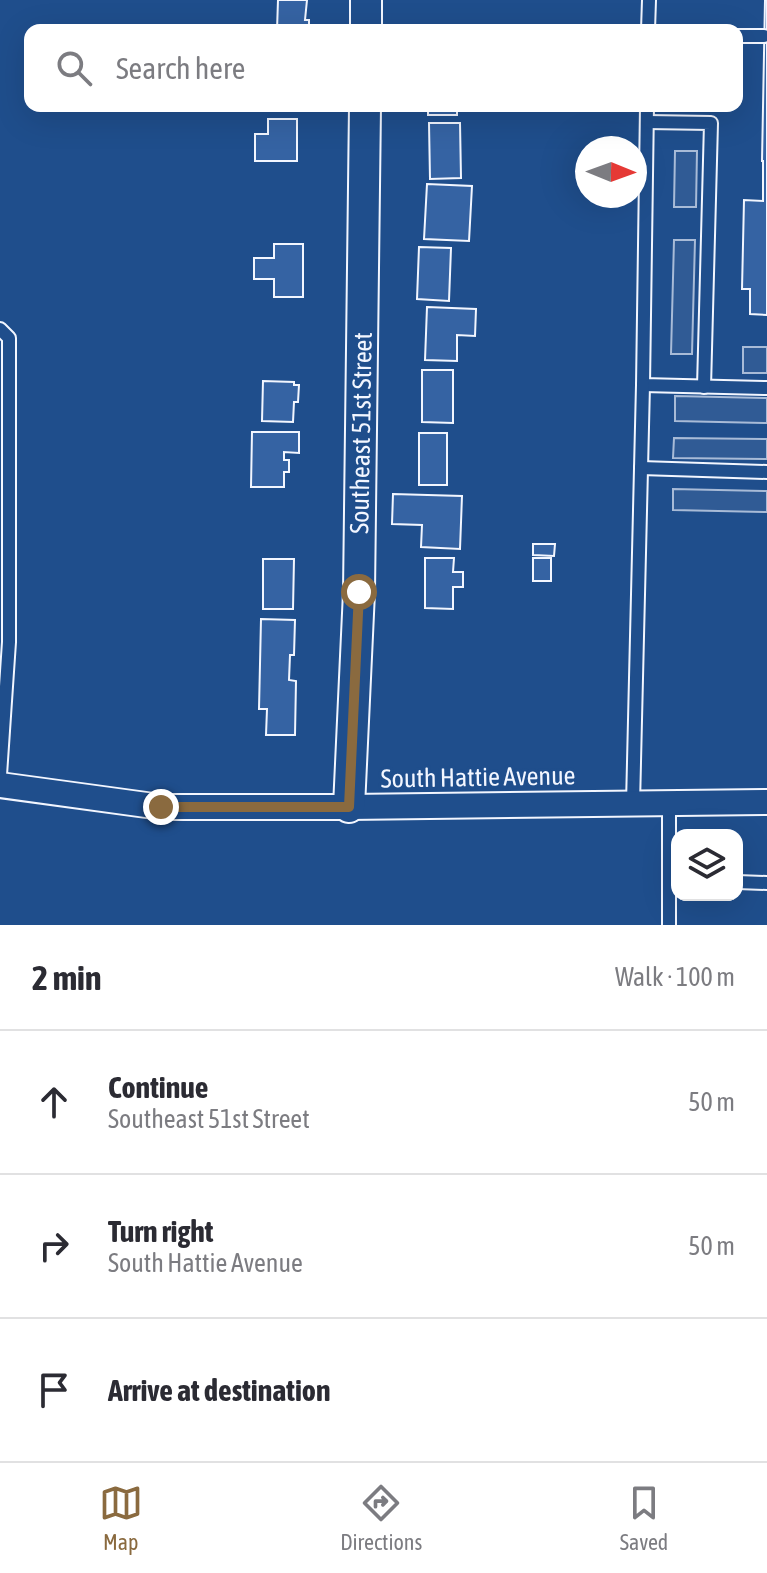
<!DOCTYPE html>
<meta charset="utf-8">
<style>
body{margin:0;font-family:"Asap Condensed",sans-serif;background:#f2f2f3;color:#2b2b33}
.controls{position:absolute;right:24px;bottom:24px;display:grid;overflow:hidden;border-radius:16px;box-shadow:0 8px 32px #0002}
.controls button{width:72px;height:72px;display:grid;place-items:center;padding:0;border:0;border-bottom:2px solid #e1e1e2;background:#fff;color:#2b2b33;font:40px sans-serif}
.compass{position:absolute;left:575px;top:136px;width:72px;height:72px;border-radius:50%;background:#fff;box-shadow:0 8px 32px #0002;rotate:91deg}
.stop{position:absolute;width:24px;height:24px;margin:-18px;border:6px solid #8a6a3f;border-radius:50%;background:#fff}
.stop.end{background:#8a6a3f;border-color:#fff;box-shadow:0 2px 8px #0008}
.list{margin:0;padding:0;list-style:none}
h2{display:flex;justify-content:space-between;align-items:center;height:104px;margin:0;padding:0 32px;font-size:34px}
h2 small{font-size:26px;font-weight:400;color:#7c7c81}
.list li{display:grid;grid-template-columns:52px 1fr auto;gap:24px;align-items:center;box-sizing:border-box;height:144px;padding:0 32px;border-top:2px solid #e1e1e2}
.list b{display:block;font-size:30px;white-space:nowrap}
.list p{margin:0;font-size:26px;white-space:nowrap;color:#7c7c81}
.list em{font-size:26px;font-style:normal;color:#7c7c81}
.icon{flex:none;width:44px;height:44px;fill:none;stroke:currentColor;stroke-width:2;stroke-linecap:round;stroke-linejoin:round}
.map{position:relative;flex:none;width:767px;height:925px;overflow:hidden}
.search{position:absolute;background:#fff;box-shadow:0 8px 32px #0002;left:24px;right:24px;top:24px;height:88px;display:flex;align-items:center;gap:20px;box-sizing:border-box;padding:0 28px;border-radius:16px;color:#7c7c81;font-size:30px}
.sheet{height:536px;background:#fff}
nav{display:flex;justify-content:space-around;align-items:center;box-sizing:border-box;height:112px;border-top:2px solid #e1e1e2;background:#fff;font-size:22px;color:#7c7c81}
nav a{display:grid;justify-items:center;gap:4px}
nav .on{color:#8a6a3f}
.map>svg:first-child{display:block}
.built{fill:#305b95;stroke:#a8bbd7;stroke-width:2}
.building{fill:#3563a3;stroke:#f2f6ff;stroke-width:2}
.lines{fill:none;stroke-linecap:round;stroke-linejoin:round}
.service-casing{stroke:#f2f6ff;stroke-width:16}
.minor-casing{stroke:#f2f6ff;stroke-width:28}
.tertiary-casing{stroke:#f2f6ff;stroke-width:34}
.service{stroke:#1f4e8c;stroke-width:12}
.minor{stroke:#1f4e8c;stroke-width:24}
.tertiary{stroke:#1f4e8c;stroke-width:30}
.route{stroke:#8a6a3f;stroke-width:10}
.labels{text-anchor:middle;stroke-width:6;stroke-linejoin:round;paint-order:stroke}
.street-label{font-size:26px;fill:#f2f6ff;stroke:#1f4e8c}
</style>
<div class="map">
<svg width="767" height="925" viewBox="0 0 767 925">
<rect width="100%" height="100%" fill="#1f4e8c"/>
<g class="built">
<path d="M675 151H697L696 207H674Z"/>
<path d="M674 240H695L692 354H671Z"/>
<rect x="743" y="347" width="24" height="26"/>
<path d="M675 396 767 398V423L675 421Z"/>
<path d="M674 438 767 439V459L673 458Z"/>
<path d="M673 489 767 491V512L673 510Z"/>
</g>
<g class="building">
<path d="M278 0H307L305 20H309V30H277Z"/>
<path d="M765 0H767V315L750 314V289H742L744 200 763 201V161H762Z"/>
<rect x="428" y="106" width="29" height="9"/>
<path d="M268 119H297V161H255V134H268Z"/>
<path d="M429 123H460L461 178 430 179Z"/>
<path d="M427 184 472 186 469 241 424 239Z"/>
<path d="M274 244H303V297H274V279H254V258H274Z"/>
<path d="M419 247 451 248 449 301 417 299Z"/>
<path d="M427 307 476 309 475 336 457 335V361L425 360Z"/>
<path d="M422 370H453V423L422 422Z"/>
<path d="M263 381 294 382V385H299L298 402H294L293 422 262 421Z"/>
<path d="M252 432H299V453L284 452V460H289V472H284V487H251Z"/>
<rect x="419" y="433" width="28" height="52"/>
<path d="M393 494 462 496 460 549 421 547 422 525 392 524Z"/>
<path d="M533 544H555L554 556 533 555Z"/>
<path d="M425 558H454L453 572H463V587H453V609L425 608Z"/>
<rect x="533" y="558" width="18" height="23"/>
<path d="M263 559H294L293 609H263Z"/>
<path d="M261 619 295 620 294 655H290L289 680 296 681 295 735H266L267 709H259Z"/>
</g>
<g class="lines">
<g class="service-casing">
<g id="service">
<path d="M648 30 649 0"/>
<path d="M737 36H764"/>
<path d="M647 106 643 385 767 388"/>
<path d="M647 122 711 123 704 387"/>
<path d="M0 329 9 338V642L0 775"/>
<path d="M641 468 767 472"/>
<path d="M633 804 643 385"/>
<path d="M737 882 767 883"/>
<path d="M669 925V803"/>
</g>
</g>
<g class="minor-casing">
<path id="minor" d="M0 785 161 807H349L767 802"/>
</g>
<g class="tertiary-casing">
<g id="tertiary">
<path d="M366 30V0"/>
<path d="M349 807 359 592 365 106"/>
</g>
</g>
<use href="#service" class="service"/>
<use href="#minor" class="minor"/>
<use href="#tertiary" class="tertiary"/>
</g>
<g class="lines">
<path class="route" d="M161 807H349L359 592"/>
</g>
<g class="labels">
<g class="street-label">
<text transform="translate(361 433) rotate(-89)" y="9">Southeast 51st Street</text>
<text transform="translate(478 777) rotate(-1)" y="9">South Hattie Avenue</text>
</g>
</g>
</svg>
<div class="controls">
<button><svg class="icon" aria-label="layers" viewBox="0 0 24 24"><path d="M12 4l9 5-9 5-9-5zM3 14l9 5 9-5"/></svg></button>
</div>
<svg class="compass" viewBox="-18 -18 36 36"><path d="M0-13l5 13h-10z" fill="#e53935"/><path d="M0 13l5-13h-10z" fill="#7c7c81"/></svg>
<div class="stop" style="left:359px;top:592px"></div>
<div class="stop end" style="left:161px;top:807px"></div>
<div class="search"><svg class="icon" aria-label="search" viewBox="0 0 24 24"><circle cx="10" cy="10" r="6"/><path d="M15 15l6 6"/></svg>Search here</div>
</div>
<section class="sheet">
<h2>2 min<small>Walk · 100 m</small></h2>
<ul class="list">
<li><svg class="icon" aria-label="ahead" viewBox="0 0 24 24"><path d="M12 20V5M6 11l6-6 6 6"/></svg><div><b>Continue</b><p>Southeast 51st Street</p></div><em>50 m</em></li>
<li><svg class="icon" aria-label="right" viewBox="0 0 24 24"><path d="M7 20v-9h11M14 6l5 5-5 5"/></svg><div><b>Turn right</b><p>South Hattie Avenue</p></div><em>50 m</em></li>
<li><svg class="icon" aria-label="arrive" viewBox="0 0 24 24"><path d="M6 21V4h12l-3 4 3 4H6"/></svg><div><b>Arrive at destination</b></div></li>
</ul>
</section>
<nav>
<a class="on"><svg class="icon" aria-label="map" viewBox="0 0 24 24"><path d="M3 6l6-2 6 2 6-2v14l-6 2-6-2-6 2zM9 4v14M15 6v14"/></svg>Map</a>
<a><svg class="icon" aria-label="directions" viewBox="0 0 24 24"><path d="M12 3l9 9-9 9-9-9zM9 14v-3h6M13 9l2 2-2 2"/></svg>Directions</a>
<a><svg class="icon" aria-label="saved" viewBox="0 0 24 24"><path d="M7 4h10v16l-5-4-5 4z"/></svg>Saved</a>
</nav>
